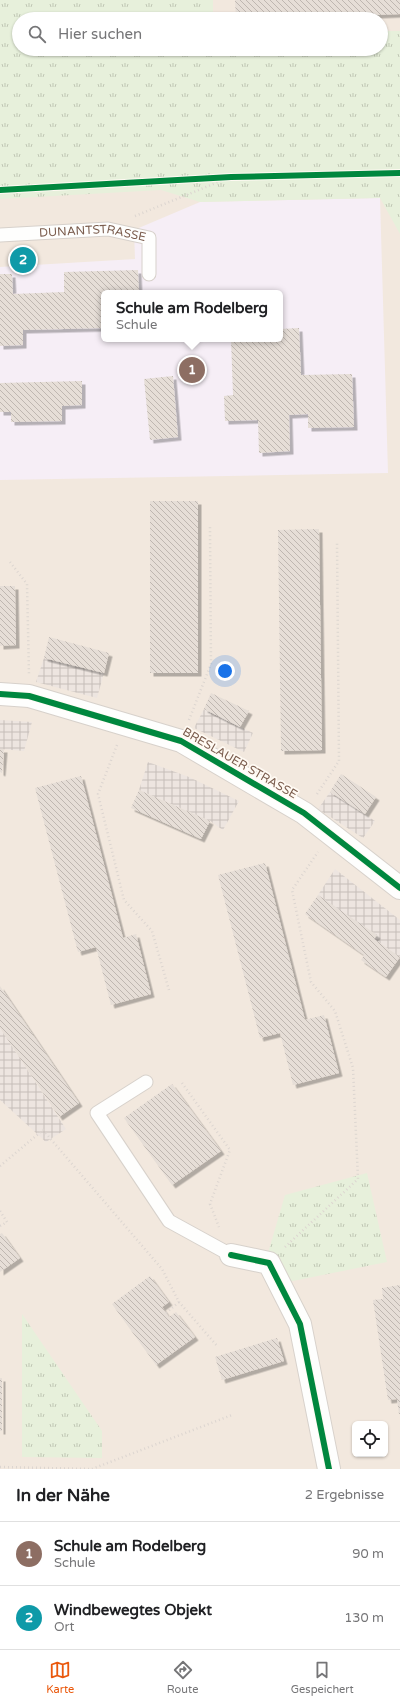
<!DOCTYPE html>
<html lang="de">
<meta charset="utf-8">
<style>
body{margin:0;font-family:"Varela Round",sans-serif;background:#f2f2f2;color:#202124}
.controls{position:absolute;right:12px;bottom:12px;display:grid;overflow:hidden;border-radius:6px;box-shadow:0 1px 3px #0004}
.controls button{width:36px;height:36px;display:grid;place-items:center;padding:0;border:0;border-bottom:1px solid #e0e0e0;background:#fff;color:#202124;font:20px sans-serif}
.you{position:absolute;left:225px;top:671px;width:14px;height:14px;margin:-10px;border:3px solid #fff;border-radius:50%;background:#1a73e8;box-shadow:0 0 0 6px #1a73e833}
.badge{display:grid;place-items:center;width:26px;height:26px;border-radius:50%;background:#ea580c;color:#fff;font-size:13px;font-weight:700}
.pin{position:absolute;translate:-50% -50%;border:2px solid #fff;box-shadow:0 1px 4px #0006}
.popup{position:absolute;left:101px;top:290px;width:182px;height:52px;box-sizing:border-box;display:grid;place-content:center;border-radius:6px;background:#fff;filter:drop-shadow(0 1px 3px #0005);font-size:13px;white-space:nowrap;color:#757577}
.popup b{font-size:15px;color:#202124}
.popup::after{content:'';position:absolute;left:50%;top:100%;margin-left:-8px;border:8px solid transparent;border-top-color:#fff}
.list{margin:0;padding:0;list-style:none}
h2{display:flex;justify-content:space-between;align-items:center;height:52px;margin:0;padding:0 16px;font-size:17px}
h2 small{font-size:13px;font-weight:400;color:#757577}
.list li{display:grid;grid-template-columns:26px 1fr auto;gap:12px;align-items:center;box-sizing:border-box;height:64px;padding:0 16px;border-top:1px solid #e0e0e0}
.list b{display:block;font-size:15px;white-space:nowrap}
.list p{margin:0;font-size:13px;white-space:nowrap;color:#757577}
.list em{font-size:13px;font-style:normal;color:#757577}
.icon{flex:none;width:22px;height:22px;fill:none;stroke:currentColor;stroke-width:2;stroke-linecap:round;stroke-linejoin:round}
.map{position:relative;flex:none;width:400px;height:1469px;overflow:hidden}
.search{position:absolute;background:#fff;box-shadow:0 1px 3px #0004;left:12px;right:12px;top:12px;height:44px;display:flex;align-items:center;gap:10px;box-sizing:border-box;padding:0 14px;border-radius:22px;color:#757577;font-size:15px}
.sheet{height:180px;background:#fff}
nav{display:flex;justify-content:space-around;align-items:center;box-sizing:border-box;height:56px;border-top:1px solid #e0e0e0;background:#fff;font-size:11px;color:#757577}
nav a{display:grid;justify-items:center;gap:2px}
nav .on{color:#ea580c}
.map>svg:first-child{display:block}
.residential{fill:#f2e8de;fill-rule:evenodd}
.industrial{fill:url(#industrial-grid)}
.education{fill:#f6eef6;fill-rule:evenodd}
.park{fill:url(#park-tufts)}
.building{fill:url(#building-back-hatch);filter:url(#shadow)}
.lines{fill:none;stroke-linecap:round;stroke-linejoin:round}
.service-casing{stroke:#d7d1cb;stroke-width:15}
.minor-casing{stroke:#d7d1cb;stroke-width:24}
.path{stroke:#dcd5d0;stroke-width:2.5;stroke-dasharray:1 3;stroke-linecap:butt}
.service{stroke:#fefefd;stroke-width:13}
.minor{stroke:#fefefd;stroke-width:22}
.cycleway-casing{stroke:#fffaf3;stroke-width:8}
.cycleway{stroke:#00873e;stroke-width:6}
.labels{text-anchor:middle;stroke-width:3.5;stroke-linejoin:round;paint-order:stroke}
.street-label{font-size:12px;fill:#7a5c4d;stroke:#fffaf3}
</style>
<div class="map">
<svg width="400" height="1469" viewBox="0 0 400 1469">
<defs>
<pattern id="industrial-grid" width="8" height="8" patternUnits="userSpaceOnUse"><rect width="8" height="8" fill="#ede5e0"/><path d="M0 4h8M4 0v8" fill="none" stroke="#c5bdb8"/></pattern>
<pattern id="park-tufts" width="24" height="20" patternUnits="userSpaceOnUse"><rect width="24" height="20" fill="#e7f0db"/><path d="M3 7l-1-3M5 7V3M7 7l1-3M15 17l-1-3M17 17v-4M19 17l1-3" fill="none" stroke="#c0c6b4"/></pattern>
<pattern id="building-back-hatch" width="6" height="6" patternUnits="userSpaceOnUse"><rect width="6" height="6" fill="#e6ded7"/><path d="M-1 5l2 2M0 0l6 6M5-1l2 2" fill="none" stroke="#bfb7b1"/></pattern>
<filter id="shadow"><feDropShadow dx="3.5" dy="3.5" stdDeviation="0" flood-color="#0004"/></filter>
</defs>
<rect width="100%" height="100%" fill="#f9f5f0"/>
<path class="residential" d="M0 0H400V1469H0ZM19 19H381V49H19ZM104 293H280V339H104ZM355 1424H385V1454H355Z"/>
<g class="industrial">
<path d="M44 658 104 673 97 698 36 682Z"/>
<path d="M204 709 253 733 244 752 194 728Z"/>
<path d="M0 720 32 722 24 751 0 749Z"/>
<path d="M148 762 189 777 239 801 223 830 210 821 139 790Z"/>
<path d="M330 792 375 821 363 838 318 809Z"/>
<path d="M335 869 400 920V957L374 939 318 895Z"/>
<path d="M0 1028 66 1129 46 1142 0 1100Z"/>
</g>
<path class="education" d="M380 198 388 473 0 480V267L135 259 134 230 200 202ZM104 293H280V339H104Z"/>
<g class="park">
<path d="M0 0H213V19H19V49H381V31H400V234L380 198 200 202 161 190 0 199Z"/>
<path d="M367 1173 387 1262 288 1282 268 1253 285 1195Z"/>
<path d="M22 1314 102 1431V1458L22 1457Z"/>
</g>
<g class="building">
<path d="M235 0H400V14L275 19H236Z"/>
<path d="M138 270 139 293H104V328L23 330V345L0 346V274H12L13 294 64 292V272Z"/>
<path d="M299 328 301 375 352 374 354 427 308 428V414L289 415 290 451 259 453 258 420 225 421 224 396 233 395 231 339H280V329Z"/>
<path d="M173 376 178 437 150 440 144 379Z"/>
<path d="M82 381V405L62 406V421L11 422V412H0V383Z"/>
<rect x="150" y="501" width="48" height="172"/>
<path d="M319 529 322 750 281 751 278 530Z"/>
<path d="M0 586H15L16 645 0 646Z"/>
<path d="M49 637 109 653 104 673 44 658Z"/>
<path d="M211 693 249 711 240 727 204 709Z"/>
<path d="M0 749H4L2 773 0 772Z"/>
<path d="M341 774 376 797 365 814 330 792Z"/>
<path d="M81 776 123 938 136 934 151 994 111 1005 96 947 78 952 35 788Z"/>
<path d="M139 790 210 821 201 839 131 808Z"/>
<path d="M265 863 305 1020 324 1015 339 1073 293 1085 280 1033 260 1038 218 875Z"/>
<path d="M318 895 377 935 374 939 400 957 386 977 361 960 364 955 305 914Z"/>
<path d="M0 986 79 1103 59 1117 0 1028Z"/>
<path d="M172 1084 221 1151 172 1185 124 1118Z"/>
<path d="M2 1233 20 1258 0 1272V1234Z"/>
<path d="M150 1276 169 1302 162 1307 169 1317 176 1312 195 1337 156 1365 112 1304Z"/>
<path d="M400 1285V1414H399L397 1399 388 1400 373 1300 383 1299 382 1288Z"/>
<path d="M277 1338 284 1361 222 1380 215 1357Z"/>
<rect x="0" y="1378" width="2" height="53"/>
</g>
<g class="lines">
<g class="service-casing">
<g id="service">
<path id="s1" d="M0 235 108 229 149 238V274"/>
<path d="M146 1082 97 1113 169 1221 231 1255"/>
</g>
</g>
<g class="minor-casing">
<g id="minor">
<path d="M0 694 29 696 181 741 304 813 400 888"/>
<path d="M231 1255 269 1263 300 1324 329 1469"/>
</g>
</g>
<g class="path">
<path d="M0 190 231 177 400 173"/>
<path d="M135 216 228 178"/>
<path d="M10 562 27 584 29 674"/>
<path d="M189 720 211 664 210 527"/>
<path d="M117 745 98 794 124 900 152 931 169 990"/>
<path d="M317 794 339 761 337 541"/>
<path d="M182 1083 230 1150 210 1204 219 1227"/>
<path d="M0 1166 43 1130 162 1269 179 1302 218 1347"/>
<path d="M0 1211 7 1222 0 1226"/>
<path d="M285 1247 358 1179 353 1068 335 1011 311 982 292 890 318 852"/>
<path d="M166 1313 179 1302"/>
<path d="M0 1467 92 1469 232 1415"/>
</g>
<use href="#service" class="service"/>
<use href="#minor" class="minor"/>
<g class="cycleway-casing">
<g id="cycleway">
<path d="M0 190 231 177 400 173"/>
<path d="M0 694 29 696 181 741 304 813 400 888"/>
<path d="M231 1255 269 1263 300 1324 329 1469"/>
</g>
</g>
<use href="#cycleway" class="cycleway"/>
</g>
<g class="labels">
<g class="street-label">
<text dy="4" stroke="none"><textPath href="#s1" startOffset="93">DUNANTSTRASSE</textPath></text>
<text transform="translate(240 763) rotate(30)" y="4">BRESLAUER STRASSE</text>
</g>
</g>
</svg>
<div class="controls">
<button><svg class="icon" aria-label="locate" viewBox="0 0 24 24"><circle cx="12" cy="12" r="6"/><path d="M12 2v4M12 18v4M2 12h4M18 12h4"/></svg></button>
</div>
<div class="you"></div>
<div class="pin badge" style="left:192px;top:370px;background:#8d6e63">1</div>
<div class="popup"><b>Schule am Rodelberg</b>Schule</div>
<div class="pin badge" style="left:23px;top:260px;background:#0f9aa8">2</div>
<div class="search"><svg class="icon" aria-label="search" viewBox="0 0 24 24"><circle cx="10" cy="10" r="6"/><path d="M15 15l6 6"/></svg>Hier suchen</div>
</div>
<section class="sheet">
<h2>In der Nähe<small>2 Ergebnisse</small></h2>
<ul class="list">
<li><span class="badge" style="background:#8d6e63">1</span><div><b>Schule am Rodelberg</b><p>Schule</p></div><em>90 m</em></li>
<li><span class="badge" style="background:#0f9aa8">2</span><div><b>Windbewegtes Objekt</b><p>Ort</p></div><em>130 m</em></li>
</ul>
</section>
<nav>
<a class="on"><svg class="icon" aria-label="map" viewBox="0 0 24 24"><path d="M3 6l6-2 6 2 6-2v14l-6 2-6-2-6 2zM9 4v14M15 6v14"/></svg>Karte</a>
<a><svg class="icon" aria-label="directions" viewBox="0 0 24 24"><path d="M12 3l9 9-9 9-9-9zM9 14v-3h6M13 9l2 2-2 2"/></svg>Route</a>
<a><svg class="icon" aria-label="saved" viewBox="0 0 24 24"><path d="M7 4h10v16l-5-4-5 4z"/></svg>Gespeichert</a>
</nav>
